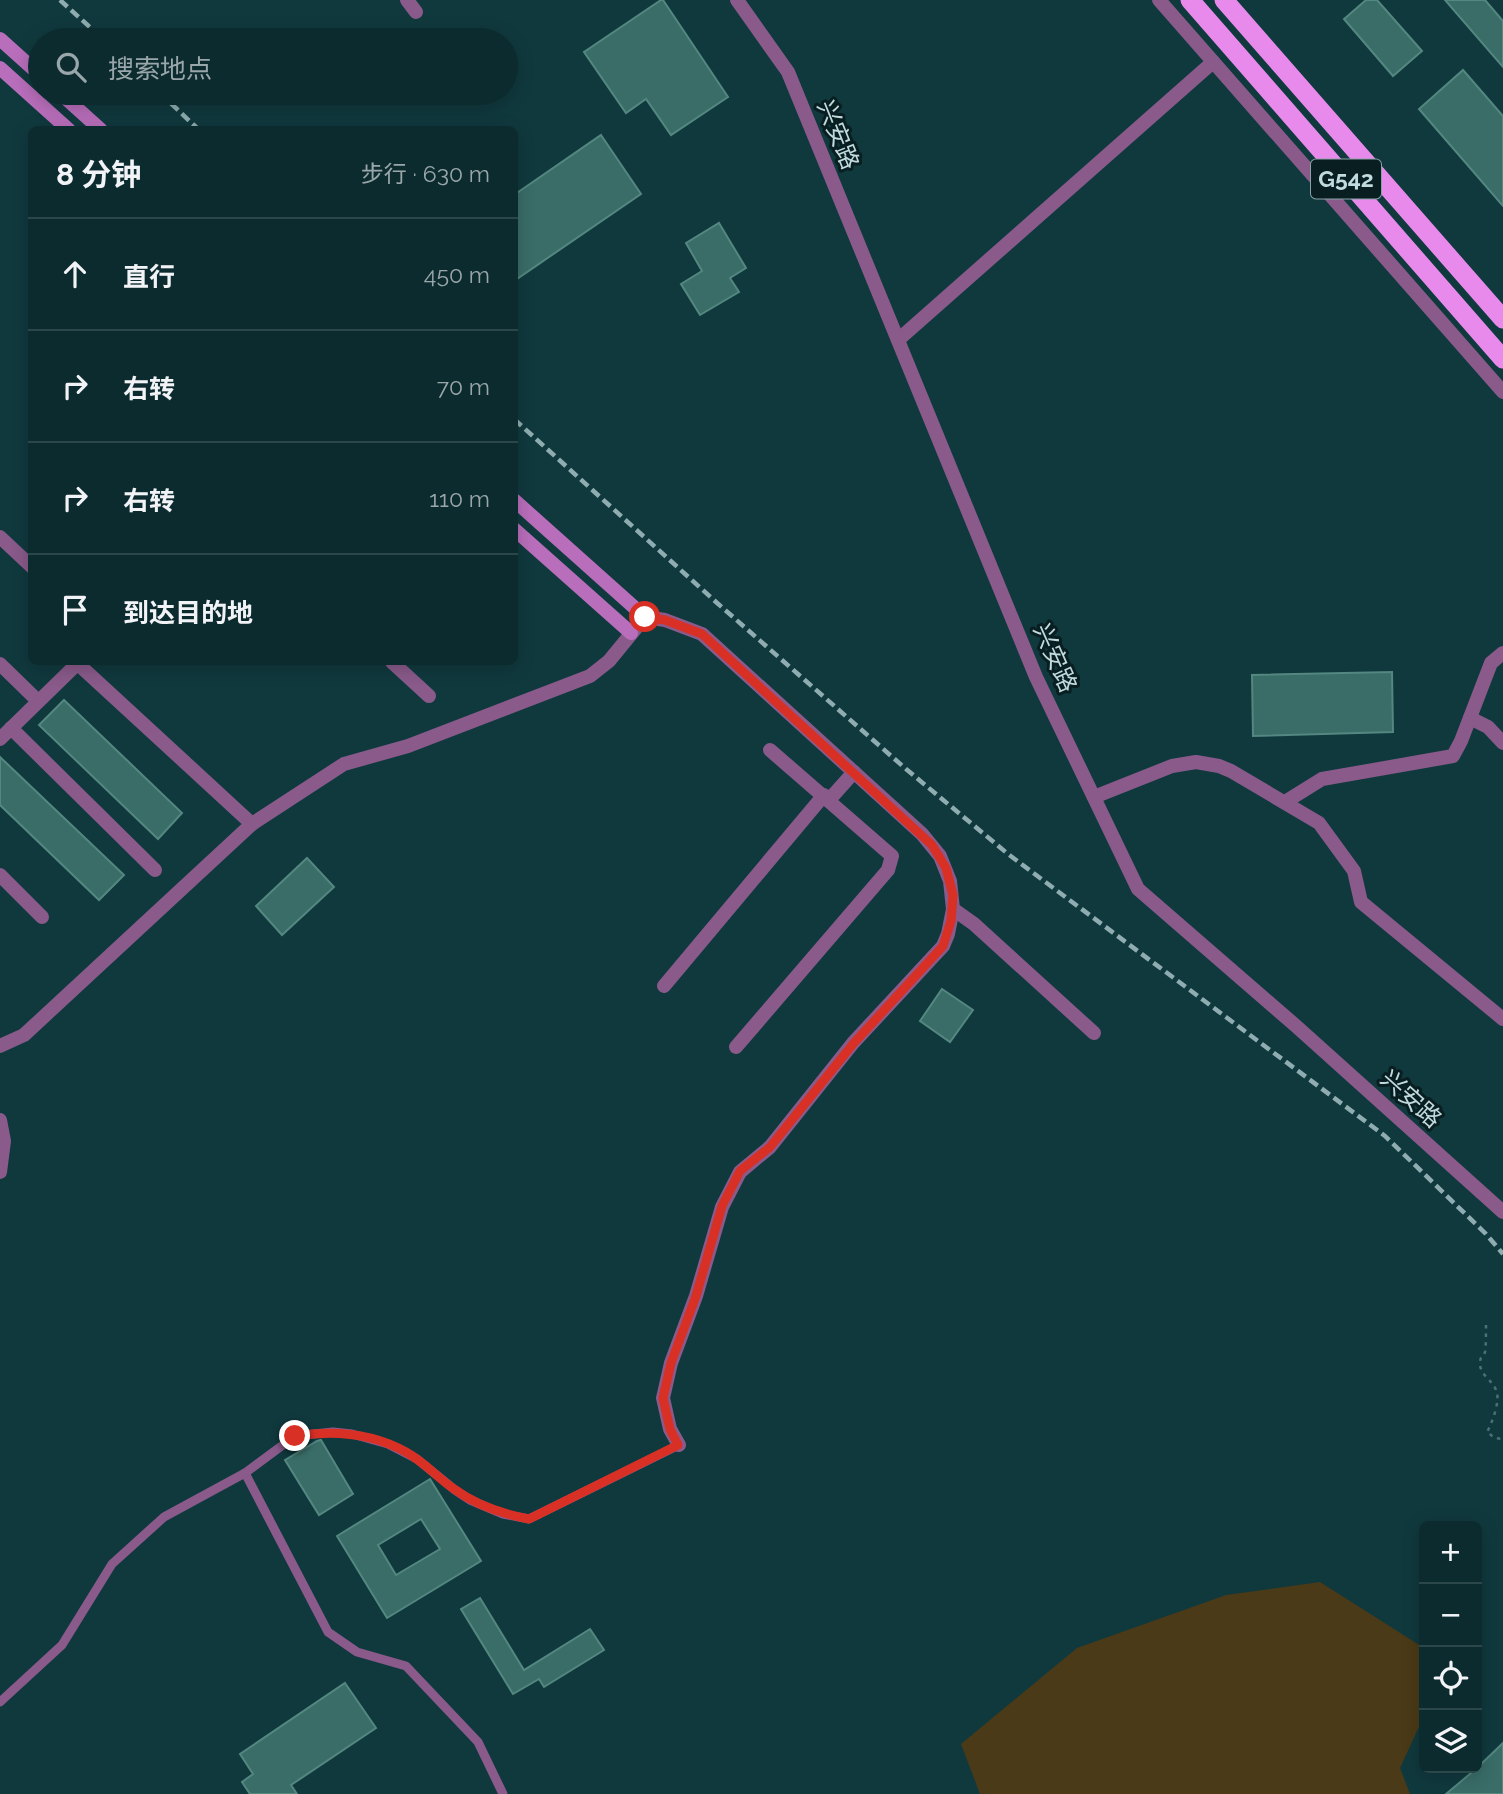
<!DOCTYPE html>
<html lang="zh">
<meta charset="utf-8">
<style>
body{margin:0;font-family:Raleway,"Noto Sans SC",sans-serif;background:#1a373a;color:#f1f3f6}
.controls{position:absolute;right:21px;bottom:21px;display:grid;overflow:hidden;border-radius:10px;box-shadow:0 4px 18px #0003}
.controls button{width:63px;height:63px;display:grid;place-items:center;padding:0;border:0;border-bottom:2px solid #2c474a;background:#0c2b2e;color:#f1f3f6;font:35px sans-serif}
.stop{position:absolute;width:21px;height:21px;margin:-16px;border:5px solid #d93025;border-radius:50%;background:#fff}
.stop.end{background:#d93025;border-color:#fff;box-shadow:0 2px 7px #0008}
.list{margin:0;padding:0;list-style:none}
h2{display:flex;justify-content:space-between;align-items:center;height:91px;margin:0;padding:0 28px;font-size:30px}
h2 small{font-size:23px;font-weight:400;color:#9aa7aa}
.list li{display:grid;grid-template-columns:46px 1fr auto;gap:21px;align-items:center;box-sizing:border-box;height:112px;padding:0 28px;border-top:2px solid #2c474a}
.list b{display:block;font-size:26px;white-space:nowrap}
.list em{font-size:23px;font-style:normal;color:#9aa7aa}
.icon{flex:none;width:38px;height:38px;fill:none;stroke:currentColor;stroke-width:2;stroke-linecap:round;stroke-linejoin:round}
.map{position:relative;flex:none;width:1503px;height:1794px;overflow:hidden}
.search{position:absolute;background:#0c2b2e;box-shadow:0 4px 18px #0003;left:28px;top:28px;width:490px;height:77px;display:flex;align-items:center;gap:18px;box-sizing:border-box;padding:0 24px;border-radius:38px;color:#9aa7aa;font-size:26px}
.panel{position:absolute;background:#0c2b2e;box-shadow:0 4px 18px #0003;left:28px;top:126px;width:490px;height:539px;border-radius:10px}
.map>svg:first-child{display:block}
.green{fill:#4a3a17}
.building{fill:#3a6d68;stroke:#538780;stroke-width:2;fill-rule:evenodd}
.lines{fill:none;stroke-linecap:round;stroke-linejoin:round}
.path{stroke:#4c7075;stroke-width:2.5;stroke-dasharray:3.5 5;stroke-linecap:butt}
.service{stroke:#895a8a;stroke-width:9}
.minor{stroke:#895a8a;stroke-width:14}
.tertiary{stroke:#895a8a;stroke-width:14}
.secondary{stroke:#b96ebb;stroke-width:14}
.trunk{stroke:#e88aeb;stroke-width:19}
.rail{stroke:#8fadb0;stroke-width:4.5;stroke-dasharray:10 5;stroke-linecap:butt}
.route{stroke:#d93025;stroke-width:9}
.labels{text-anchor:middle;stroke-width:6;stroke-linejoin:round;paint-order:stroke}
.shield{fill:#081e21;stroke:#89a2a5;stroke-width:2}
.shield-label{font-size:23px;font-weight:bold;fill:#c0dadd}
.street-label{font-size:24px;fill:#c0dadd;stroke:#081e21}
</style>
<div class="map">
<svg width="1503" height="1794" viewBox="0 0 1503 1794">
<rect width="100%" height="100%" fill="#10393e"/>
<path class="green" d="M1320 1582 1424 1648V1716L1400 1768 1410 1794H980L961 1744 1077 1648 1226 1595Z"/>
<g class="building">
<path d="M661 0H663L728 97 671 135 646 99 626 113 584 52Z"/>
<path d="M1366 0H1377L1422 51 1393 76 1344 19Z"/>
<path d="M1445 0H1485L1503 21V67Z"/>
<path d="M1463 70 1503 116V206L1419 109Z"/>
<path d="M601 135 641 194 514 281V195Z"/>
<path d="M719 223 746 268 730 278 739 292 700 315 681 284 702 271 686 243Z"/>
<path d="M1392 672 1393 732 1253 736 1252 675Z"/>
<path d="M64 700 182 813 158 839 39 725Z"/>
<path d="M0 757 124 875 99 900 0 805Z"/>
<path d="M307 858 334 887 282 935 256 906Z"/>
<path d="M942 989 973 1010 950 1042 920 1021Z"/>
<path d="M321 1440 353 1494 319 1515 285 1460 317 1441Z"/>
<path d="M430 1479 481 1561 387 1618 337 1536ZM421 1519 440 1549 396 1575 378 1545Z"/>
<path d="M480 1598 524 1670 590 1629 604 1650 544 1687 539 1679 513 1694 461 1609Z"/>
<path d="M345 1683 376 1728 291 1785 297 1794H250L242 1782 253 1774 240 1754Z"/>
<path d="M1503 1743V1794H1446L1477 1768Z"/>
</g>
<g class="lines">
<path class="path" d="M1486 1325C1486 1330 1486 1349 1485 1352 1482 1360 1481 1354 1480 1362 1479 1375 1492 1379 1496 1390 1501 1400 1492 1423 1487 1432L1495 1438 1503 1439"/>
<g class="service">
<path d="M245 1473 328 1632 357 1652 406 1666 478 1742 503 1794"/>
<path d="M0 1702 62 1645 112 1564 164 1517 245 1473 295 1436 333 1432 352 1434 388 1444 417 1459 455 1490 470 1500 503 1514 529 1519 679 1445"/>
</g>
<g class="minor">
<path d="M407 0 416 12"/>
<path d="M898 340 1213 62"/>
<path d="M0 537 32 567"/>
<path d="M645 617 665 620 702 634 922 834 940 856 950 881 953 909 948 934 943 946 853 1043 770 1147 740 1172 722 1207 696 1296 671 1363 663 1398 670 1429 679 1445"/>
<path d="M392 662 429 696"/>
<path d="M77 663 252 824"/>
<path d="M0 664 38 701"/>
<path d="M1470 718 1488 727 1503 743"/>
<path d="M11 728 155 870"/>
<path d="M0 739 79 662"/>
<path d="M1094 797 1172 766 1196 762 1219 766 1231 771 1319 823 1354 871 1361 902 1503 1019"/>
<path d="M829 800 854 772"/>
<path d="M1285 802 1322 779 1453 756 1461 741 1491 663 1503 653"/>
<path d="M0 875 42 917"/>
<path d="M953 909 974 924 1094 1033"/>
<path d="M664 986 824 795"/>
<path d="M736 1047 888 870 892 856 770 750"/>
<path d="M0 1120 4 1141 0 1172"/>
</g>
<g class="tertiary">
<path d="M737 0 788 72 1036 677 1138 889 1296 1026 1503 1212"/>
<path d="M1159 0 1503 392"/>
<path d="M0 1046 24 1035 252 824 344 764 408 746 590 676 609 661 645 617"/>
</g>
<g class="secondary">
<path d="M0 39 40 75"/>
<path d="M0 68 69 130"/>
<path d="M60 93 101 130"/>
<path d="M514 500 645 617"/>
<path d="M514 529 631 633"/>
</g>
<g class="trunk">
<path d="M1190 0 1503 359"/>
<path d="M1224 0 1503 319"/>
</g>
<g class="rail">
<path d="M60 0 104 40"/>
<path d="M160 93 199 130"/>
<path d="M514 419 716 602 906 769 1008 854 1385 1136 1486 1234 1503 1254"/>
</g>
</g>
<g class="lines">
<path class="route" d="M295 1436C334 1430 372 1433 406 1452 424 1462 437 1477 454 1489 476 1505 502 1514 529 1519L678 1445 670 1429 663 1398 671 1363 696 1296 722 1206 740 1171 770 1147 853 1044 943 946 951 921 953 895 946 868 932 845 702 634 665 620 645 617"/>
</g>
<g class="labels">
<rect class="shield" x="1311" y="159.5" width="70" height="39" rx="5"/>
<g class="shield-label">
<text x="1346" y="187">G542</text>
</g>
<g class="street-label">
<text transform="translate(838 135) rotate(68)" y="8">兴安路</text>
<text transform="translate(1055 658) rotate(66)" y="8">兴安路</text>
<text transform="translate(1411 1099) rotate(42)" y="8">兴安路</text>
</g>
</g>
</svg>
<div class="controls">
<button>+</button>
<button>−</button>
<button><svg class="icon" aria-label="locate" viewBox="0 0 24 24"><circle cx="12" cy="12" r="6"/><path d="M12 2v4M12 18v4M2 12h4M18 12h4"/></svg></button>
<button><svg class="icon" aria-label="layers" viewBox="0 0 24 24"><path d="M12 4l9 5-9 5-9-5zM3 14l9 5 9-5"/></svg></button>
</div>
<div class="stop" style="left:645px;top:617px"></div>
<div class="stop end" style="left:295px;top:1436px"></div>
<div class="search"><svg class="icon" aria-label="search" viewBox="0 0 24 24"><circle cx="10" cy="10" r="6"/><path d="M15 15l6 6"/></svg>搜索地点</div>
<section class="panel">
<h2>8 分钟<small>步行 · 630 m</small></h2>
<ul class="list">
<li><svg class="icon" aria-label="ahead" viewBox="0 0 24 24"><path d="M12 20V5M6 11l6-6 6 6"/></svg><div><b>直行</b></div><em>450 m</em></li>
<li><svg class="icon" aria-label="right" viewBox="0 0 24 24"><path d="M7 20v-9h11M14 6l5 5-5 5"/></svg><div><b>右转</b></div><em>70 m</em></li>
<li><svg class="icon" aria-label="right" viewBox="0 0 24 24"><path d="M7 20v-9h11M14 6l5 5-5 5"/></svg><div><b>右转</b></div><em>110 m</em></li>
<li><svg class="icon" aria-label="arrive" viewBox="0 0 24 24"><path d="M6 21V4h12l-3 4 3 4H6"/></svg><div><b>到达目的地</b></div></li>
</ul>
</section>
</div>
